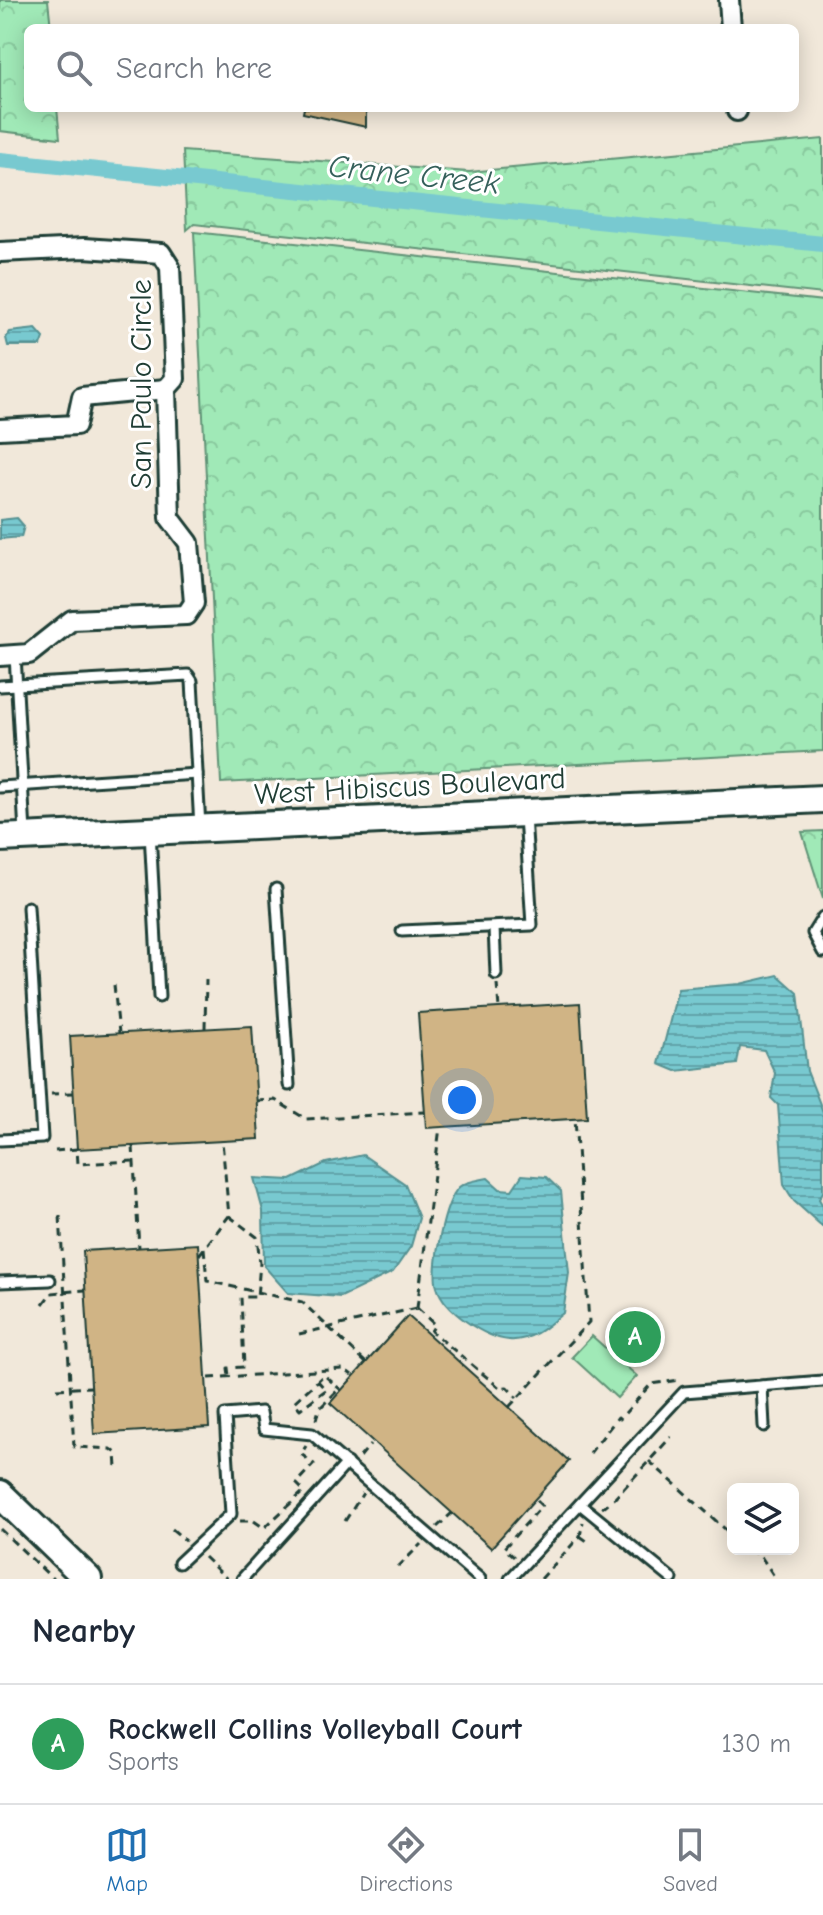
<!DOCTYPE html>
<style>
body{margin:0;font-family:"Comic Neue",sans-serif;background:#f6f6f7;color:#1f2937}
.controls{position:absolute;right:24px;bottom:24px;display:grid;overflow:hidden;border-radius:12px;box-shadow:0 4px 20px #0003}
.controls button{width:72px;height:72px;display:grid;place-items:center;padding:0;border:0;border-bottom:2px solid #e0e1e3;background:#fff;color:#1f2937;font:40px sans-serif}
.you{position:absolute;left:462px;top:1100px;width:28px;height:28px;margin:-20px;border:6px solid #fff;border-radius:50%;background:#1a73e8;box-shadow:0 0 0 12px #1a73e833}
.badge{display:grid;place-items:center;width:52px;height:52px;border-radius:50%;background:#1f6fb2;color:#fff;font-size:26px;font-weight:700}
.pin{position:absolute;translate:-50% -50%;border:4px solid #fff;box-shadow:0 2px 8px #0006}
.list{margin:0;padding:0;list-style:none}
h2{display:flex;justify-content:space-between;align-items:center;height:104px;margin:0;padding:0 32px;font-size:34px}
h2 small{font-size:26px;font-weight:400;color:#747a83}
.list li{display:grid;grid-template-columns:52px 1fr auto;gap:24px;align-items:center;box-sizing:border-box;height:120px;padding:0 32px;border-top:2px solid #e0e1e3}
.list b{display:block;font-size:30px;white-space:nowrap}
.list p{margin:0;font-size:26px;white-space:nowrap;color:#747a83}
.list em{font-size:26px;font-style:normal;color:#747a83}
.icon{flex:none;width:44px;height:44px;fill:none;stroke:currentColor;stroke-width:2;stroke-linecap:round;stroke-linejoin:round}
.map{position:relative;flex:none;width:823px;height:1579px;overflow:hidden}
.search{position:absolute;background:#fff;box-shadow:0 4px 20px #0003;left:24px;right:24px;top:24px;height:88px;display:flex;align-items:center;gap:20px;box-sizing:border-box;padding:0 28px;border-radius:12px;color:#747a83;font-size:30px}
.sheet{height:224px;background:#fff}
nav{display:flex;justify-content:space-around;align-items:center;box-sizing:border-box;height:112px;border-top:2px solid #e0e1e3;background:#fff;font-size:22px;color:#747a83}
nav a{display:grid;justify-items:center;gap:4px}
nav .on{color:#1f6fb2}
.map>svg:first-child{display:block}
.forest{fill:url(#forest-crowns);stroke:#609376;stroke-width:2}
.pitch{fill:#a0e9b7;stroke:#609376;stroke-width:2}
.water{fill:url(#water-rules);stroke:#549192;stroke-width:2}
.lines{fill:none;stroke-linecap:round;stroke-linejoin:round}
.canal{stroke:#78c9d0;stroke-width:16}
.building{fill:#d0b485;stroke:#1f3d34;stroke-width:2}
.lane-casing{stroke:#1f3d34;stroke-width:15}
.street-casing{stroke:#1f3d34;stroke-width:24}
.secondary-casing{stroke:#1f3d34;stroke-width:32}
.path{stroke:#1f3d34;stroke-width:3;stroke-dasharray:8 6;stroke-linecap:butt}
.lane{stroke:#fff;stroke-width:9}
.street{stroke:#fff;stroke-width:18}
.secondary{stroke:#fff;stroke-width:26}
.labels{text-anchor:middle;stroke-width:6;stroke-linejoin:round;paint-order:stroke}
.street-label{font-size:30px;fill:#1f3d34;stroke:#fff}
.water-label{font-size:32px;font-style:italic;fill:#35605b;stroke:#fff}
</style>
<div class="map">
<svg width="823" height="1579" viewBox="0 0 823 1579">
<defs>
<pattern id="forest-crowns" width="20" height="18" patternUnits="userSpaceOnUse" patternTransform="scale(2)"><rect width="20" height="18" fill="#a0e9b7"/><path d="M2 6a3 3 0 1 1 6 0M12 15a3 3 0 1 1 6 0" fill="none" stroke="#89c99e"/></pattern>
<pattern id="water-rules" width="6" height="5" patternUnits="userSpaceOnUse" patternTransform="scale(2)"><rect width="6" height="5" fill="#78c9d0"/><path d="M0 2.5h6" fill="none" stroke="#62a4aa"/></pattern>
</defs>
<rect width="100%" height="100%" fill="#f1e8da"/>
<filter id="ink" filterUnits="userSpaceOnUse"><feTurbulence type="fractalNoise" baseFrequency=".0125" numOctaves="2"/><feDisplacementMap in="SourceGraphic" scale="16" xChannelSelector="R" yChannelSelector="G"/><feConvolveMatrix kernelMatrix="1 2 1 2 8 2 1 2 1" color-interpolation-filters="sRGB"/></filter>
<g filter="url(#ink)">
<g class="forest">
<path d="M0 0H48L51 28H28V108H57L60 138 0 131Z"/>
<path d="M823 139V294L194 224 187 230 183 151 469 172Z"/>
<path d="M194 232 823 301V751L221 783Z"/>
<path d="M823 831V899L802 832Z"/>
</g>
<g class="pitch">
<path d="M626 1312 660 1344 643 1362 609 1330Z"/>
<path d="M592 1336 637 1376 617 1398 572 1357Z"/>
</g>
<g class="water">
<path d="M36 329 44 338 41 346H8L6 338 10 332Z"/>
<path d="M17 518 24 526 21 537 0 539V520Z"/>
<path d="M778 975 798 993 807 1071 823 1112V1192L819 1199 823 1206V1227L794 1201 784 1185 778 1105 771 1098 775 1073 764 1050 740 1047 737 1064 676 1071 659 1064 678 989 740 984Z"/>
<path d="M363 1155 405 1184 419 1218 411 1246 393 1272 341 1297 288 1293 264 1266 263 1211 254 1178 291 1180 326 1163Z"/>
<path d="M522 1175 546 1177 561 1191 569 1273 563 1313C548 1326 531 1342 509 1340 485 1338 444 1311 437 1287 431 1268 444 1202 459 1187 466 1181 479 1180 488 1178L500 1189 512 1190Z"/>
</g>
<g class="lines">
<path class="canal" d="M0 160 823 244"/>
</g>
<g class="building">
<path d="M304 108H366V127L303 113Z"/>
<path d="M580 1003 587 1118 426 1128 418 1013Z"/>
<path d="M252 1026 259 1139 77 1149 70 1036Z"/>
<path d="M198 1244 209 1427 94 1434 83 1251Z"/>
<path d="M408 1316 569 1461 491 1548 330 1403Z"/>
</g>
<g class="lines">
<g class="lane-casing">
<g id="lane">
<path d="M15 655 25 833"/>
<path d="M0 686 188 675 192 681 200 827"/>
<path d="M0 787 197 774"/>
<path d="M150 832 159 997"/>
<path d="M276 889 289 1085"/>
<path d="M823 917 813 933 823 952"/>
<path d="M494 928 496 974"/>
<path d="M402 931 532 925 525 816"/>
<path d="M0 1140 42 1138 28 907"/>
<path d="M0 1282 50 1280"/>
<path d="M762 1386 764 1426"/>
<path d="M580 1504 672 1579"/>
<path d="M179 1563 231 1514 225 1415 261 1412 264 1429 312 1434 480 1579"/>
<path d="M242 1579 347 1463"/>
<path d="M510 1579 684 1392 823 1381"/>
</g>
</g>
<g class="street-casing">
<g id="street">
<path d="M729 0 731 28"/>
<path d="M737 108V111"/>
<path d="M0 252 84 248 161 253 170 267 175 379 166 389 170 518 189 543 194 603 186 615 72 620 29 654 0 656"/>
<path d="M0 429 76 425 82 397 166 389"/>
</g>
</g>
<g class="secondary-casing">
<g id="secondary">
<path d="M0 838 823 799"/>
<path d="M0 1494 88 1579"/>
</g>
</g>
<g class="path">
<path d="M497 984 499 1008"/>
<path d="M114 985 119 1033"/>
<path d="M205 1028 206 980"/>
<path d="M51 1094 73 1093"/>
<path d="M256 1101 275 1100 306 1119 424 1112"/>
<path d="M133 1146 139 1248"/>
<path d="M55 1151 77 1149 78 1164 134 1161"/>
<path d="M60 1216 74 1447 111 1449 116 1453 117 1468"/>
<path d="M229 1216 257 1237 260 1263 257 1297H241L244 1367 228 1368 229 1376"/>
<path d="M204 1248 207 1281 302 1302 366 1363"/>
<path d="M199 1255 229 1216 222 1141"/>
<path d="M43 1304 51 1293 85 1290"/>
<path d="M417 1308 440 1127"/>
<path d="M417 1308 435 1325 431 1331 500 1388 507 1387 517 1398"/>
<path d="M299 1334 417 1308"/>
<path d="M209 1378 344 1369 352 1375"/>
<path d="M317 1380 326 1390 300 1409 294 1402 324 1375 341 1390"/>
<path d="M57 1389 91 1387"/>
<path d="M509 1407 589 1322 575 1119"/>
<path d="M316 1420 319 1409 338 1390"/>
<path d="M590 1453 618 1417 620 1419 651 1384 680 1380"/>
<path d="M360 1457 370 1445"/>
<path d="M649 1461 733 1536"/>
<path d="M602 1508 615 1498 671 1437"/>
<path d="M240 1521H254L264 1528 304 1491 296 1483 314 1464 301 1454 306 1446"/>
<path d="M345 1521 363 1493"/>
<path d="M437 1527 452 1513"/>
<path d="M0 1529 53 1579"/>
<path d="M172 1529 186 1541"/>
<path d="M580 1536 587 1541"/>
<path d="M749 1549 762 1558 776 1579"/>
<path d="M204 1557 227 1579"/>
<path d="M514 1557 504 1548 542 1506 535 1499"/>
<path d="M398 1567 421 1544"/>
<path d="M541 1579 580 1536 583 1522"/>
</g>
<use href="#lane" class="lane"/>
<use href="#street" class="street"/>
<use href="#secondary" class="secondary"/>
</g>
</g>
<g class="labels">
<g class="street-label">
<text transform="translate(141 384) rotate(-90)" y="10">San Paulo Circle</text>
<text transform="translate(410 786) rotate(-3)" y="10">West Hibiscus Boulevard</text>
</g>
<g class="water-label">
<text transform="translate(414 174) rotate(6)" y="11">Crane Creek</text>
</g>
</g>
</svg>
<div class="controls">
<button><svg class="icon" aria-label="layers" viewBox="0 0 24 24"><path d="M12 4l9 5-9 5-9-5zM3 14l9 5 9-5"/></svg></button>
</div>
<div class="you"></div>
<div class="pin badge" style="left:635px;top:1337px;background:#2e9e5b">A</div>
<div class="search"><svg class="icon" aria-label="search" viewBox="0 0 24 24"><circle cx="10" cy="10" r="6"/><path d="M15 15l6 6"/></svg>Search here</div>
</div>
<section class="sheet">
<h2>Nearby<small></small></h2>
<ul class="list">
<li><span class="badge" style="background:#2e9e5b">A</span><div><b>Rockwell Collins Volleyball Court</b><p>Sports</p></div><em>130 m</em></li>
</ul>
</section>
<nav>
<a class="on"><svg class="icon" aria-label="map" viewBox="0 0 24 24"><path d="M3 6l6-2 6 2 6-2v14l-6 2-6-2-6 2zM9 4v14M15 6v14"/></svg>Map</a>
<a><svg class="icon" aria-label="directions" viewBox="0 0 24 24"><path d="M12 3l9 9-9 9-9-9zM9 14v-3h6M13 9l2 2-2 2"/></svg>Directions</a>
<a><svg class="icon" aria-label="saved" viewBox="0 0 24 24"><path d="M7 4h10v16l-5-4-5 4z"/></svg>Saved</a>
</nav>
